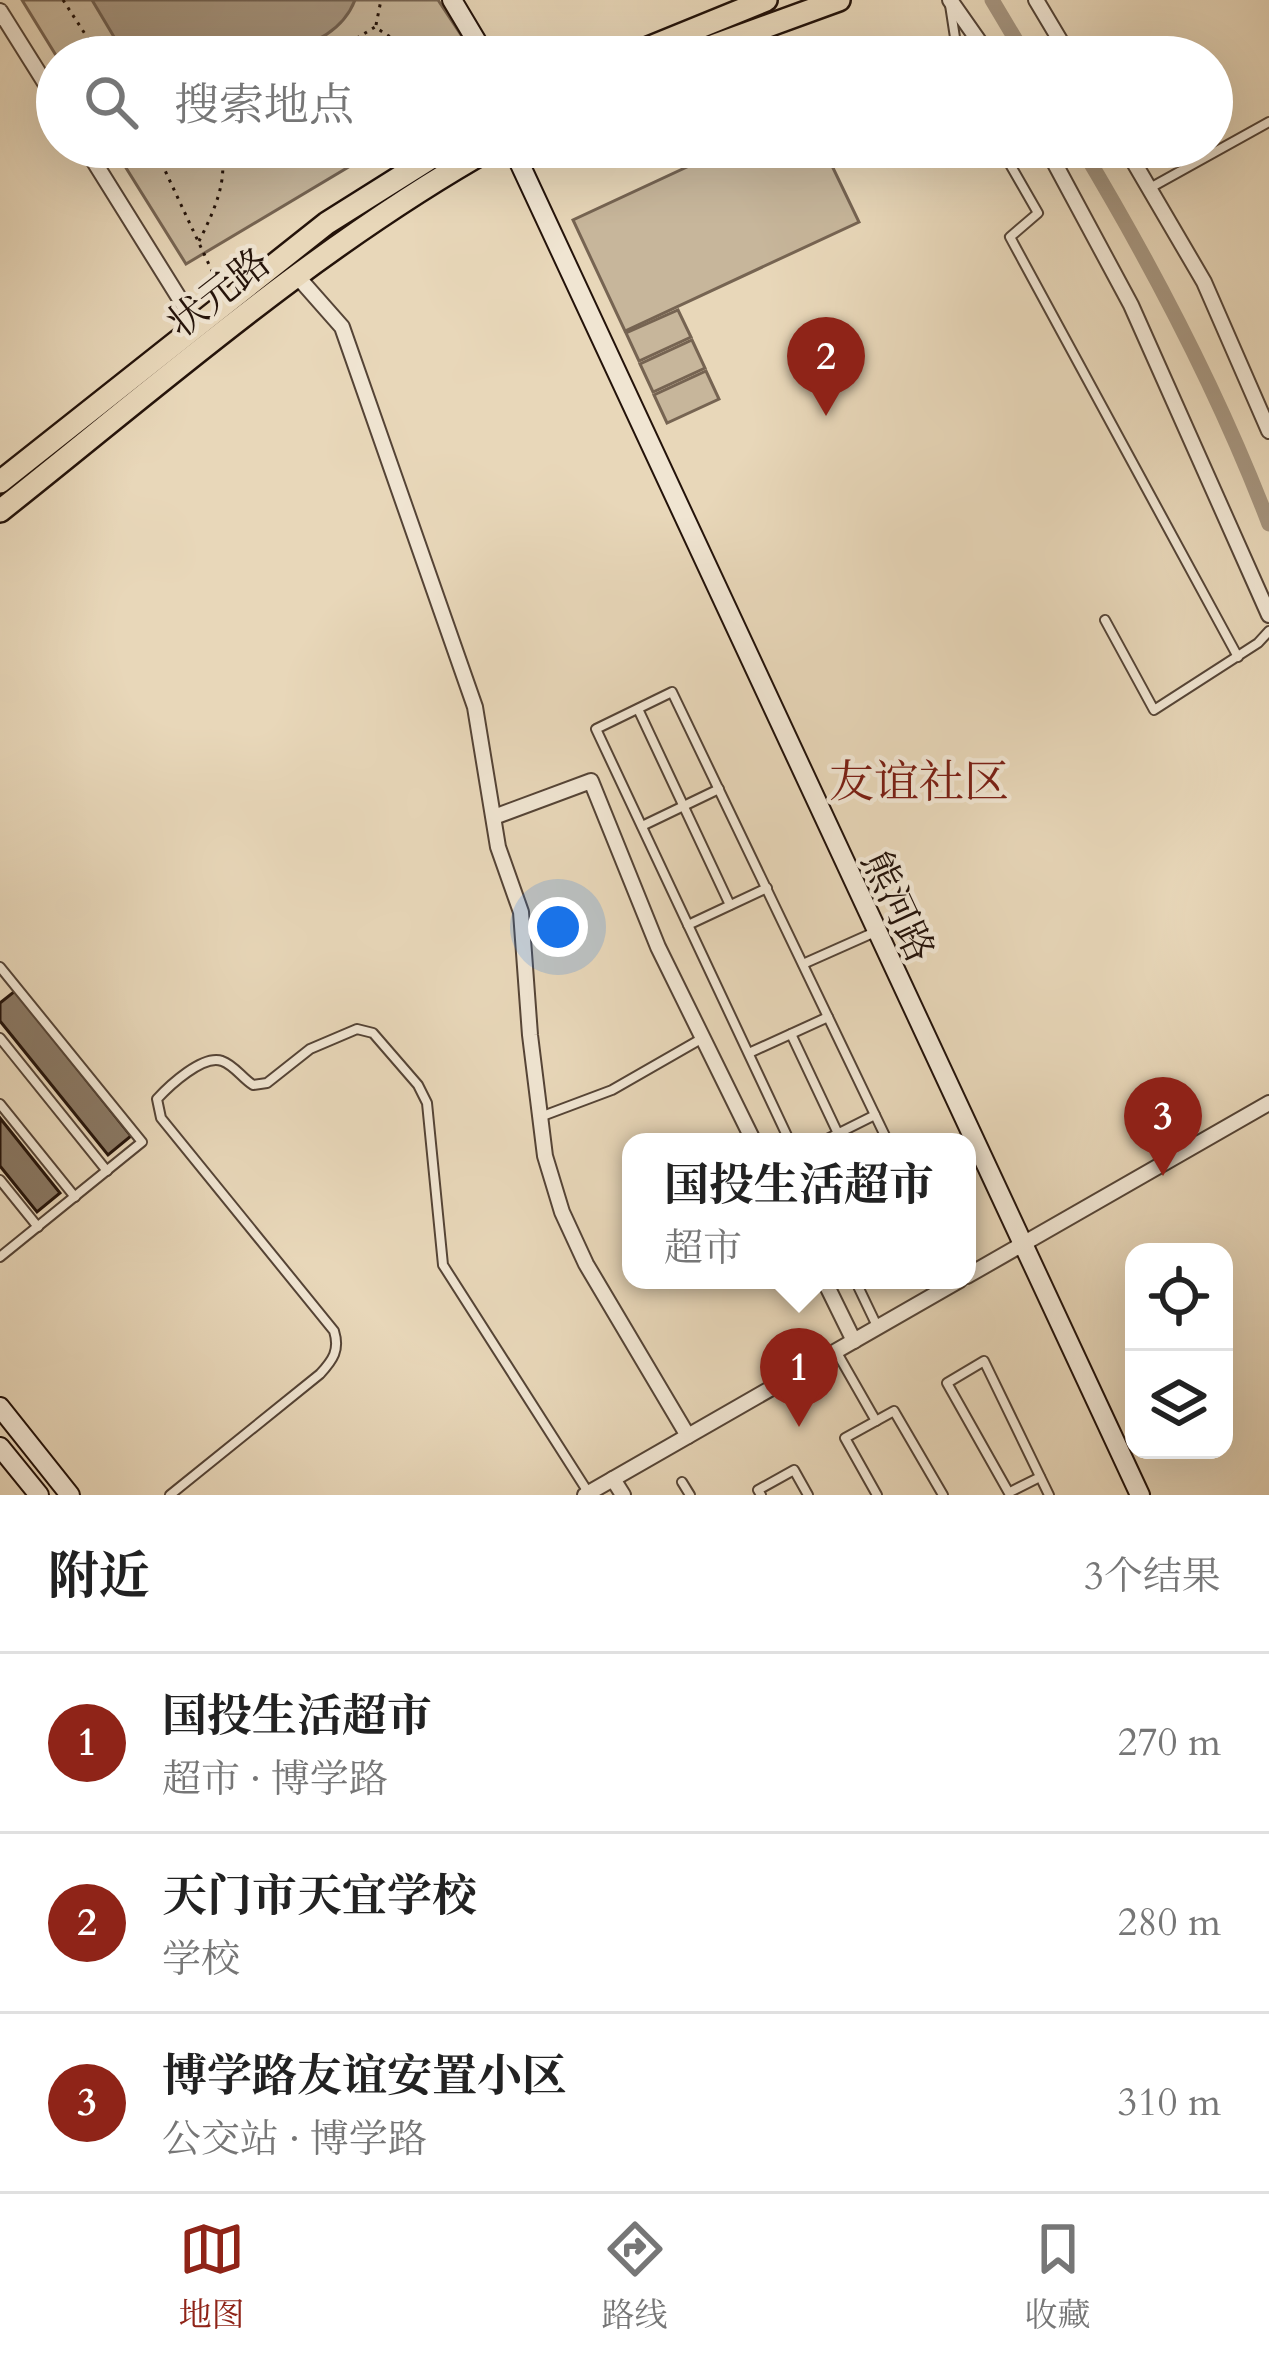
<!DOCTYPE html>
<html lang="zh">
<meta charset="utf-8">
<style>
body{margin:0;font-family:Cardo,"Noto Serif SC",serif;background:#f6f6f6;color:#222}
.controls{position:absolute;right:36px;bottom:36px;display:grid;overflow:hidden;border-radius:24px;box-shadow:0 12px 48px #0002}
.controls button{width:108px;height:108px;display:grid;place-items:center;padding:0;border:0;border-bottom:3px solid #e0e0e0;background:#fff;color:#222;font:60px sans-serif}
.you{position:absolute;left:558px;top:927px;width:42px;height:42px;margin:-30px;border:9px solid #fff;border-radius:50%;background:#1a73e8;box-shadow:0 0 0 18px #1a73e833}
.badge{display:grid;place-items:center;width:78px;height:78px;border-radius:50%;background:#8f2418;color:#fff;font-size:39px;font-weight:700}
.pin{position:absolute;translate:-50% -99px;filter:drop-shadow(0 3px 6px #0008)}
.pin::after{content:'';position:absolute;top:63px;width:42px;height:36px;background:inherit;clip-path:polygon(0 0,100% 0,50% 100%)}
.popup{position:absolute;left:622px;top:1133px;width:354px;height:156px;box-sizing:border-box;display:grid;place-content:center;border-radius:24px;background:#fff;filter:drop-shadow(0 3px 9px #0005);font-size:39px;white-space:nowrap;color:#767676}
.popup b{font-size:45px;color:#222}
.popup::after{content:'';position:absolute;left:50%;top:100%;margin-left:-24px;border:24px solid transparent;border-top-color:#fff}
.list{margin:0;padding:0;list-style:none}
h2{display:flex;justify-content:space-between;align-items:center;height:156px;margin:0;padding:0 48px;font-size:51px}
h2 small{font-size:39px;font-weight:400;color:#767676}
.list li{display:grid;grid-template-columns:78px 1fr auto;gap:36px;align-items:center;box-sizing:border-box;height:180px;padding:0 48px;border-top:3px solid #e0e0e0}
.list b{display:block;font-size:45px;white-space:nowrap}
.list p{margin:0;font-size:39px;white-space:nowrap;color:#767676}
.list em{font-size:39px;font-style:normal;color:#767676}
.icon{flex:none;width:66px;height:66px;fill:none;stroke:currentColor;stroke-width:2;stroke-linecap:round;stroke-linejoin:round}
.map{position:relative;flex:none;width:1269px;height:1495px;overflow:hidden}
.search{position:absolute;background:#fff;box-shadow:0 12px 48px #0002;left:36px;right:36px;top:36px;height:132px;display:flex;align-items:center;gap:30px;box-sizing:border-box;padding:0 42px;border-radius:66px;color:#767676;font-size:45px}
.sheet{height:696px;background:#fff}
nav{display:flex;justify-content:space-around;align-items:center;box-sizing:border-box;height:168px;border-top:3px solid #e0e0e0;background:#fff;font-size:33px;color:#767676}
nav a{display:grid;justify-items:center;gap:6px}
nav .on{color:#8f2418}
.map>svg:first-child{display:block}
.green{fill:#c7b69b;stroke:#766452;stroke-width:3}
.water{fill:#a5947e;stroke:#716050;stroke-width:3}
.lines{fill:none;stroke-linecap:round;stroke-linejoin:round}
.canal{stroke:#a5947e;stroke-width:15}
.building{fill:#8a7965;stroke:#24130a;stroke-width:3}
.lane-casing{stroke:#554436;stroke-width:12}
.street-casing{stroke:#554436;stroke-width:18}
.secondary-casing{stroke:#24130a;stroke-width:22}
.primary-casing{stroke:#24130a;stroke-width:26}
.path{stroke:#24130a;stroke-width:3;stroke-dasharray:3 6;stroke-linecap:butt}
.lane{stroke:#f0e5d2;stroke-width:8}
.street{stroke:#f0e5d2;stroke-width:14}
.secondary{stroke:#f0e5d2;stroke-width:18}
.primary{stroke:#e8d7b9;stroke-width:21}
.labels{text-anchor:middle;stroke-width:9;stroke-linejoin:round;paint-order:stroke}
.street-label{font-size:39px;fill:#24130a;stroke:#f0e5d2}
.quarter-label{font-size:45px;fill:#7a1f14;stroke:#f0e5d2}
</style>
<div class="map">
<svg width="1269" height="1495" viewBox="0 0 1269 1495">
<rect width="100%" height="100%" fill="#e8d7b9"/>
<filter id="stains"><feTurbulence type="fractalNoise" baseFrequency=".00167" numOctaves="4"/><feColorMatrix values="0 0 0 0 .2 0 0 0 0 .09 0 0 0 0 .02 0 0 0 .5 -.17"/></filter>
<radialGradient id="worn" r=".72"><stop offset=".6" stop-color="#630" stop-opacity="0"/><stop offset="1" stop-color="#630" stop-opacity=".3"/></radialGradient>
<g class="green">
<path d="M22 0H438L467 44 471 57H57Z"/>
<path d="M113 147H382L186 264Z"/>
<path d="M730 147H823L859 222 625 331 573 220Z"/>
<path d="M678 310 691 337 639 361 626 333Z"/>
<path d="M692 340 705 368 653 392 640 364Z"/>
<path d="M706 371 719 399 667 423 654 395Z"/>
</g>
<path class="water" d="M92 0H355C326 75 190 57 126 57Z"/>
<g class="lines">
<g class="canal">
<path d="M992 0 1026 57"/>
<path d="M1081 147C1153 267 1219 393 1269 524"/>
</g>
</g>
<g class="building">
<path d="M15 991 131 1136 108 1155 0 1021V1003Z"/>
<path d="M0 1118 60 1193 37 1212 0 1166Z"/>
</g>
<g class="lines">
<g class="lane-casing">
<g id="lane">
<path d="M950 5 958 57"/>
<path d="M1000 147 1038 213 1010 237 1238 657"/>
<path d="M1150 188 1269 122"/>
<path d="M1105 620 1154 710 1258 643 1269 631"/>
<path d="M638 709 730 905"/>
<path d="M642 826 719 789"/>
<path d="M688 925 767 888"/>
<path d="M803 964 875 932"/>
<path d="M0 967 142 1142 0 1257"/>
<path d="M791 1034 842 1142"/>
<path d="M0 1038 107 1171"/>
<path d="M749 1053 828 1017"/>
<path d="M0 1104 75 1197"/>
<path d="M540 1117 612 1090 701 1039"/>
<path d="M790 1142 596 729 672 692 888 1142"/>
<path d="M821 1142 875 1115"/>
<path d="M0 1180 38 1227"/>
<path d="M855 1280 877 1326"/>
<path d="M836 1351 876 1421"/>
<path d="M682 1482 690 1495"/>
<path d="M1010 1492 1040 1477"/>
<path d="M1009 1493 947 1383 984 1361 1049 1495"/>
<path d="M170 1495 320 1374C333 1360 340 1350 334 1331L161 1118 157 1099C169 1086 203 1054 222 1061 234 1065 242 1078 253 1085L267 1083 310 1049 357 1029 373 1033 418 1085 427 1103 443 1265 588 1492"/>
<path d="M761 1495 758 1490 794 1470 808 1495"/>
<path d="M877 1495 845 1438 894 1411 943 1495"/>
</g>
</g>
<g class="street-casing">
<g id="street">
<path d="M950 0 990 57"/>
<path d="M1036 0 1070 57"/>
<path d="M0 11 57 102"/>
<path d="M85 147 196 325"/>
<path d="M1046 147 1131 305 1269 615"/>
<path d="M1125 147 1204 282 1269 431"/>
<path d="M297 276 342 327 475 707 498 847 521 912 530 1035 545 1156 562 1212 586 1264 688 1436"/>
<path d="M494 817 591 781 658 947 754 1142"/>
<path d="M967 1276 1269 1103"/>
<path d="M824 1280 854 1341"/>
<path d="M613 1479 623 1495"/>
<path d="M585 1495 960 1280"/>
</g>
</g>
<g class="secondary-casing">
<g id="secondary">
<path d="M452 0 486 57"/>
<path d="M512 147 1140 1495"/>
<path d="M0 1407 70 1495"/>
<path d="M0 1447 39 1495"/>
</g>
</g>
<g class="primary-casing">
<g id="primary">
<path d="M626 57 766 0"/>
<path d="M682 57 839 0"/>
<path d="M0 482 327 223 448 147"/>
<path d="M0 511C160 384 315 247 493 147"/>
</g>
</g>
<g class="path">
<path d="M63 0 100 57"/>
<path d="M376 25 381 0"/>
<path d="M326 57 375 27 421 57"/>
<path d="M424 57 453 38"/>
<path d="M154 147 220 288"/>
<path d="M199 241C212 216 232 174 218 147"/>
</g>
<use href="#lane" class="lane"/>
<use href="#street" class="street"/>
<use href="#secondary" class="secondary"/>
<use href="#primary" class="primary"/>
</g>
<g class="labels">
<g class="street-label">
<text transform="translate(218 292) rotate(-38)" y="14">状元路</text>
<text transform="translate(899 906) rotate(65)" y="14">熊河路</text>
</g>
<g class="quarter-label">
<text x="919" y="797">友谊社区</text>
</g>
</g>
<rect width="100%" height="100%" filter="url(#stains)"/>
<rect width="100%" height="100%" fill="url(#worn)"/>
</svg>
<div class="controls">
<button><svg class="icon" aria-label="locate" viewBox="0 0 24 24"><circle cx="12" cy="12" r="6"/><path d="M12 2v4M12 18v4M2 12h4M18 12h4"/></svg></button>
<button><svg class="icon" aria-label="layers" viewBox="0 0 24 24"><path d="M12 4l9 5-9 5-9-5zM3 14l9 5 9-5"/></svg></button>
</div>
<div class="you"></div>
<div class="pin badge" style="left:799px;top:1427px">1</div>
<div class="popup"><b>国投生活超市</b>超市</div>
<div class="pin badge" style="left:826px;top:416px">2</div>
<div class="pin badge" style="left:1163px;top:1176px">3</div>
<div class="search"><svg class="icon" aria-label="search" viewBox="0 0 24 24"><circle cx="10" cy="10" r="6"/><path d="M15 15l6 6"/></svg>搜索地点</div>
</div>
<section class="sheet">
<h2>附近<small>3个结果</small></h2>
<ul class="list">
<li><span class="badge">1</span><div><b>国投生活超市</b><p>超市 · 博学路</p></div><em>270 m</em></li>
<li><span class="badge">2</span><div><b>天门市天宜学校</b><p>学校</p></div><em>280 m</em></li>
<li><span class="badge">3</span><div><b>博学路友谊安置小区</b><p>公交站 · 博学路</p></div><em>310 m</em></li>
</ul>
</section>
<nav>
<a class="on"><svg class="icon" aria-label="map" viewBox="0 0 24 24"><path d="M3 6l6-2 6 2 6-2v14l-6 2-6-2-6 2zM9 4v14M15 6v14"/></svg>地图</a>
<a><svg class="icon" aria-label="directions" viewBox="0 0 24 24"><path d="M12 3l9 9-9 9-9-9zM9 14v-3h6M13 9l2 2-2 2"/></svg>路线</a>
<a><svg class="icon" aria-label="saved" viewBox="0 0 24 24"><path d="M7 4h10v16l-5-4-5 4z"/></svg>收藏</a>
</nav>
